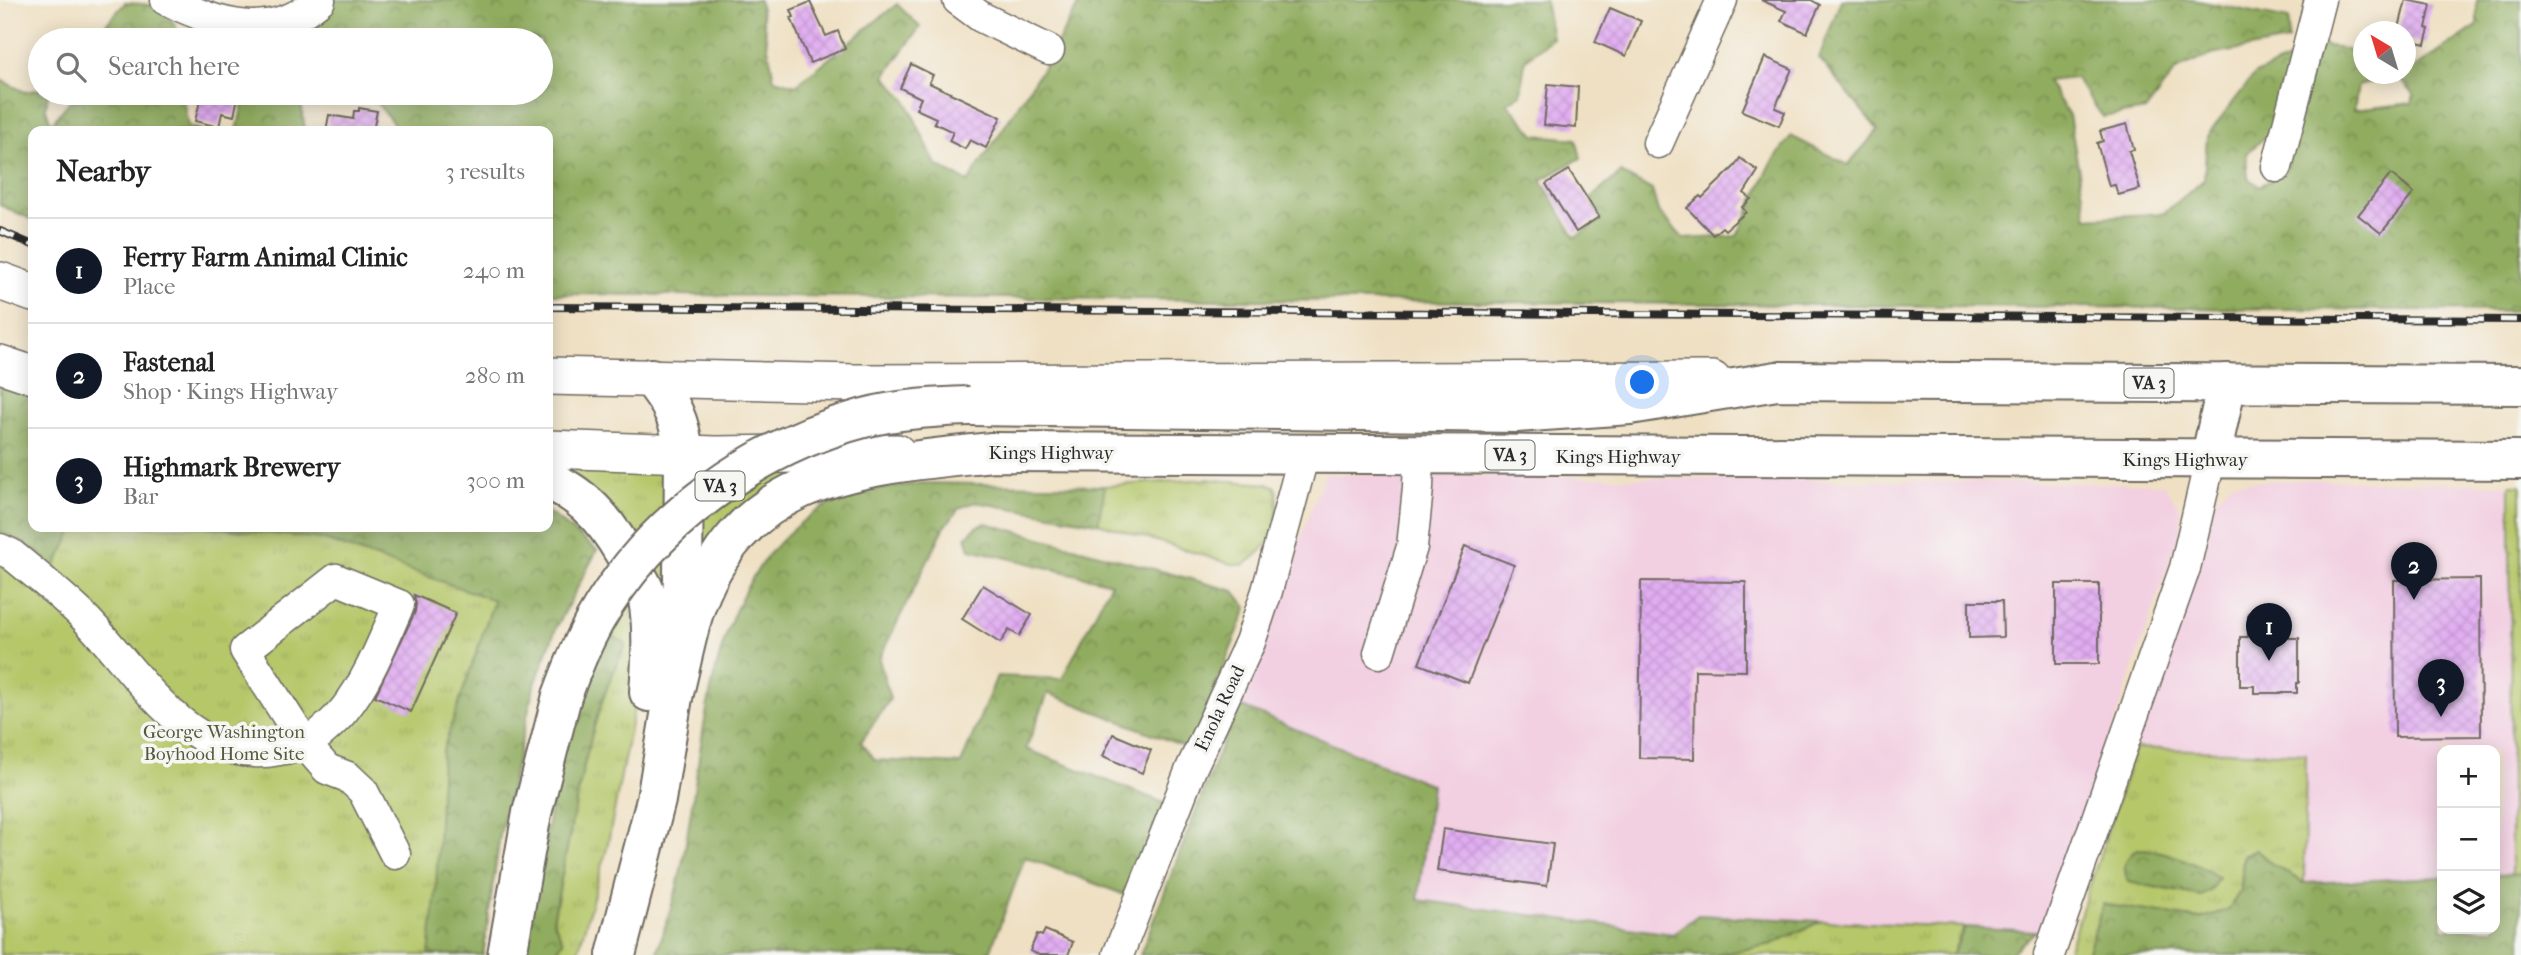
<!DOCTYPE html>
<meta charset="utf-8">
<style>
body{margin:0;font-family:"IM FELL French Canon",serif;background:#f6f6f6;color:#222}
.controls{position:absolute;right:21px;bottom:21px;display:grid;overflow:hidden;border-radius:14px;box-shadow:0 4px 18px #0003}
.controls button{width:63px;height:63px;display:grid;place-items:center;padding:0;border:0;border-bottom:2px solid #e0e0e0;background:#fff;color:#222;font:35px sans-serif}
.compass{position:absolute;left:2353px;top:21px;width:63px;height:63px;border-radius:50%;background:#fff;box-shadow:0 4px 18px #0003;rotate:322deg}
.you{position:absolute;left:1643px;top:383px;width:24px;height:24px;margin:-18px;border:5px solid #fff;border-radius:50%;background:#1a73e8;box-shadow:0 0 0 10px #1a73e833}
.badge{display:grid;place-items:center;width:46px;height:46px;border-radius:50%;background:#111827;color:#fff;font-size:23px;font-weight:700}
.pin{position:absolute;translate:-50% -58px;filter:drop-shadow(0 2px 4px #0008)}
.pin::after{content:'';position:absolute;top:37px;width:24px;height:21px;background:inherit;clip-path:polygon(0 0,100% 0,50% 100%)}
.list{margin:0;padding:0;list-style:none}
h2{display:flex;justify-content:space-between;align-items:center;height:91px;margin:0;padding:0 28px;font-size:30px}
h2 small{font-size:23px;font-weight:400;color:#767676}
.list li{display:grid;grid-template-columns:46px 1fr auto;gap:21px;align-items:center;box-sizing:border-box;height:105px;padding:0 28px;border-top:2px solid #e0e0e0}
.list b{display:block;font-size:26px;white-space:nowrap}
.list p{margin:0;font-size:23px;white-space:nowrap;color:#767676}
.list em{font-size:23px;font-style:normal;color:#767676}
.icon{flex:none;width:38px;height:38px;fill:none;stroke:currentColor;stroke-width:2;stroke-linecap:round;stroke-linejoin:round}
.map{position:relative;flex:none;width:2521px;height:955px;overflow:hidden}
.search{position:absolute;background:#fff;box-shadow:0 4px 18px #0003;left:28px;top:28px;width:525px;height:77px;display:flex;align-items:center;gap:18px;box-sizing:border-box;padding:0 24px;border-radius:38px;color:#767676;font-size:26px}
.panel{position:absolute;background:#fff;box-shadow:0 4px 18px #0003;left:28px;top:126px;width:525px;height:406px;border-radius:14px}
.map>svg:first-child{display:block}
.built{fill:#f2cfe1}
.grass{fill:url(#grass-tufts);stroke:#70794a;stroke-width:2}
.forest{fill:url(#forest-crowns);stroke:#5e6c44;stroke-width:2}
.building{fill:url(#building-cross-hatch)}
.lines{fill:none;stroke-linecap:round;stroke-linejoin:round}
.minor-casing{stroke:#706a60;stroke-width:33}
.major-casing{stroke:#706a60;stroke-width:40}
.highway-casing{stroke:#706a60;stroke-width:42}
.minor{stroke:#fff;stroke-width:30}
.major{stroke:#fff;stroke-width:37}
.highway{stroke:#fff;stroke-width:38}
.rail-casing{stroke:#2b2b2b;stroke-width:8}
.rail{stroke:#f6f6f2;stroke-width:5;stroke-dasharray:16;stroke-linecap:butt}
.highway-bridge-casing{stroke:#706a60;stroke-width:42;stroke-linecap:butt}
.highway-bridge{stroke:#fff;stroke-width:38}
.labels{text-anchor:middle;stroke-width:7;stroke-linejoin:round;paint-order:stroke}
.shield{fill:#f6f6f2;stroke:#686867;stroke-width:2}
.shield-label{font-size:18px;font-weight:bold;fill:#2b2b2b}
.street-label{font-size:19px;fill:#2b2b2b;stroke:#f6f6f2}
.park-label{font-size:19px;fill:#555a3e;stroke:#f6f6f2}
</style>
<div class="map">
<svg width="2521" height="955" viewBox="0 0 2521 955">
<defs>
<pattern id="grass-tufts" width="24" height="20" patternUnits="userSpaceOnUse" patternTransform="scale(1.75)"><rect width="24" height="20" fill="#b6c76a"/><path d="M3 7l-1-3M5 7V3M7 7l1-3M15 17l-1-3M17 17v-4M19 17l1-3" fill="none" stroke="#9dab5c"/></pattern>
<pattern id="forest-crowns" width="20" height="18" patternUnits="userSpaceOnUse" patternTransform="scale(1.75)"><rect width="20" height="18" fill="#90ac5e"/><path d="M2 6a3 3 0 1 1 6 0M12 15a3 3 0 1 1 6 0" fill="none" stroke="#768c4e"/></pattern>
<pattern id="building-cross-hatch" width="8" height="8" patternUnits="userSpaceOnUse" patternTransform="scale(1.75)"><rect width="8" height="8" fill="#e1adf1"/><path d="M0 0l8 8M0 8l8-8" fill="none" stroke="#c195cf"/></pattern>
</defs>
<rect width="100%" height="100%" fill="#f6f6f2"/>
<filter id="ink" filterUnits="userSpaceOnUse"><feTurbulence type="fractalNoise" baseFrequency=".0143" numOctaves="2"/><feDisplacementMap in="SourceGraphic" scale="14" xChannelSelector="R" yChannelSelector="G"/><feConvolveMatrix kernelMatrix="1 2 1 2 8 2 1 2 1" color-interpolation-filters="sRGB"/></filter>
<filter id="wash" filterUnits="userSpaceOnUse"><feTurbulence type="fractalNoise" baseFrequency=".00686" numOctaves="4" result="noise"/><feDisplacementMap in="SourceGraphic" scale="28" xChannelSelector="R" yChannelSelector="G"/><feGaussianBlur stdDeviation="1.57" result="paint"/><feColorMatrix in="noise" values="0 0 0 0 0 0 0 0 0 0 0 0 0 0 0 0 0 1.4 0 .05"/><feComposite in="paint" operator="in"/></filter>
<g filter="url(#wash)">
<rect width="100%" height="100%" fill="#efe0c3"/>
<g class="built">
<path d="M1325 474 2163 484 2180 509 2181 528 2043 931 1698 915 1673 934 1418 900 1432 785 1237 705Z"/>
<path d="M2312 480 2510 485 2511 874 2495 875V750H2442V877L2304 883 2306 754 2135 748 2217 498 2232 482Z"/>
</g>
<g class="grass">
<path d="M0 379 33 527H548V512L597 550 556 628 533 690 500 834 483 955H0Z"/>
<path d="M556 466 673 467 664 626Z"/>
<path d="M805 470 697 574 701 471Z"/>
<path d="M1207 479 1267 484 1275 486C1280 496 1277 525 1272 536 1266 547 1254 558 1244 565L1231 564 1098 523 1105 486Z"/>
<path d="M2510 485H2521V874H2511Z"/>
<path d="M630 597 637 693 607 848 577 955H553L563 942 553 920C572 831 584 725 626 645L605 636Z"/>
<path d="M2135 748 2306 754 2304 883 2272 864 2256 850 2243 856 2241 890 2228 910 2199 919 2103 905 2087 955H2067Z"/>
<path d="M1821 921 1964 927 1952 955H1716L1772 944Z"/>
</g>
<g class="forest">
<path d="M325 0H759L774 79 796 85 897 4 920 27 885 76 906 100 936 165 968 182 1046 63 1081 0H1545L1552 38 1525 60 1521 94 1507 103 1535 135 1576 139 1581 158 1541 180 1575 237 1602 220 1591 198 1621 173 1652 190 1658 211 1684 239 1737 236 1770 166 1791 136 1848 165 1878 130 1819 58 1841 0H2193L2289 19 2288 41 2211 55 2176 70 2146 110 2103 117 2075 78 2047 81 2069 115 2087 218 2164 213 2204 180 2207 136 2255 74 2291 59 2277 126 2246 154 2248 178 2259 186 2284 173 2318 44 2363 53 2364 74H2389L2381 80 2358 86 2354 110 2412 103 2414 94 2399 79 2477 26V0H2521V311L548 294V131H396L398 129 369 93H541V40H328L310 18Z"/>
<path d="M125 3C153 4 159 3 176 26L174 40H110L102 29Z"/>
<path d="M0 80 25 92 40 89V93H48L46 109 51 124 70 101 104 96 106 93H182L188 126 205 131H33V220L0 205Z"/>
<path d="M245 93H300L305 131H237Z"/>
<path d="M0 379 33 390V527H75L54 569 36 550 0 531Z"/>
<path d="M921 483 1105 486 1098 523 975 502 959 508 944 528 879 659 890 699 861 742 875 760 961 764 997 676 1062 679 1111 583 970 549 966 537 976 527 986 523 1234 591 1247 608 1191 749 1048 693 1026 749 1167 804 1125 895 1025 857 989 955H656C664 930 673 904 679 879 707 755 698 579 824 507 853 490 888 488 921 483Z"/>
<path d="M548 512 597 550 556 628 533 690 500 834 483 955H429L436 890 442 753 494 600 322 539 205 527H548Z"/>
<path d="M605 636 615 637 626 644C584 725 572 830 553 920L563 941 553 955H524L560 757 574 699Z"/>
<path d="M1237 705 1432 785 1418 900 1673 934 1698 915 1821 921 1772 944 1716 955H1140Z"/>
<path d="M2137 849C2164 849 2195 863 2218 877L2211 890 2201 896 2128 882C2122 867 2124 859 2137 849Z"/>
<path d="M2256 850 2272 864 2304 883 2442 877V929H2495V875L2521 874V955H2087L2103 904 2199 919 2228 910 2241 890 2243 856Z"/>
<path d="M1965 927 2036 931 2009 955H1952Z"/>
</g>
<g id="blocks">
<g class="building">
<path d="M1761 0H1811L1820 5 1807 33 1781 21 1786 11Z"/>
<path d="M2406 0 2431 5 2426 28 2429 29 2425 44 2405 39V32H2398Z"/>
<path d="M810 2 826 36 838 31 845 49 810 63 791 18 794 17 791 10Z"/>
<path d="M1610 8 1641 21 1626 56 1595 42Z"/>
<path d="M1765 57 1792 69 1775 108 1785 112 1779 126 1742 111Z"/>
<path d="M911 64 933 75 929 83 1001 117 986 148 970 140 965 149 949 141 953 132 934 123 936 118 916 109 921 98 900 88Z"/>
<path d="M1548 84 1578 87 1576 128 1544 125Z"/>
<path d="M202 93H220L238 97 234 116 222 113 219 127 195 121Z"/>
<path d="M359 108 377 111 373 131H326L329 115 353 119 354 111H359Z"/>
<path d="M2127 124 2134 150 2129 151 2140 189 2118 195 2115 185 2109 186 2097 143 2103 141 2100 131Z"/>
<path d="M1740 158 1758 171 1744 193 1751 199 1742 207 1746 212 1725 230 1722 227 1713 235 1687 208 1700 196 1702 198 1735 166Z"/>
<path d="M1569 170 1599 217 1576 232 1546 184Z"/>
<path d="M2391 174 2414 193 2381 233 2358 215Z"/>
<path d="M1465 546 1514 565 1468 683 1419 664Z"/>
<path d="M2480 579 2481 736 2395 737 2394 580Z"/>
<path d="M1641 581 1746 582V671L1695 670 1694 759 1639 758Z"/>
<rect x="2056" y="584" width="43" height="80"/>
<path d="M983 585 1032 615 1019 636 1009 630 1000 643 962 619Z"/>
<path d="M414 595 456 613 411 712 375 696 415 612 416 604Z"/>
<path d="M1969 601H2002L2003 637 1969 638Z"/>
<path d="M2289 612V638H2299V683H2297V693H2254V686H2240V637H2248V613Z"/>
<path d="M1113 734 1151 750 1142 773 1103 756Z"/>
<path d="M1443 829 1553 844 1547 886 1437 871Z"/>
<path d="M1045 930 1073 942 1068 955H1039L1030 951 1037 934 1042 936Z"/>
</g>
</g>
</g>
<g filter="url(#ink)">
<use href="#blocks" fill-opacity="0" stroke="#706a60" stroke-width="2"/>
<g class="lines">
<g class="minor-casing">
<g id="minor">
<path d="M166 0C221 25 268 43 320 0"/>
<path d="M958 0 981 17 1049 50"/>
<path d="M1658 143 1722 0"/>
<path d="M2277 167 2320 0"/>
<path d="M0 549 11 554C34 573 58 592 80 613 135 666 188 769 279 750 287 748 298 748 305 744 316 739 338 718 345 709 369 679 383 640 399 605L336 579 245 650 305 744 327 769 348 777 363 791 395 854"/>
<path d="M1379 653 1412 547 1418 488 1419 455"/>
<path d="M1118 955 1191 769 1250 642 1267 591 1304 454"/>
<path d="M2049 955 2185 568 2210 460"/>
</g>
</g>
<g class="major-casing">
<g id="major">
<path d="M0 281 33 293"/>
<path d="M0 364 33 375"/>
<path d="M548 376 856 383 1712 380"/>
<path d="M548 449 715 455 897 453"/>
</g>
</g>
<g class="highway-casing">
<g id="highway">
<path d="M970 406 1516 413 1630 405 1777 381 2521 385"/>
<path d="M2210 460 2227 383"/>
<path d="M548 480C589 497 612 529 632 567 639 579 647 592 649 606 653 634 651 664 649 692"/>
<path d="M673 697C680 670 685 642 693 615 739 470 864 466 992 452L2521 460"/>
<path d="M507 955 532 813 562 696"/>
<path d="M616 955 656 800 673 697 683 581 684 453C681 423 671 401 651 378"/>
</g>
</g>
<use href="#minor" class="minor"/>
<use href="#major" class="major"/>
<use href="#highway" class="highway"/>
<g class="rail-casing">
<g id="rail">
<path d="M0 231 33 245"/>
<path d="M548 307 2521 320"/>
</g>
</g>
<use href="#rail" class="rail"/>
<g class="highway-bridge-casing">
<path id="highway-bridge" d="M562 696C571 671 581 646 594 622 650 522 754 447 864 418 899 409 935 407 970 406"/>
</g>
<use href="#highway-bridge" class="highway-bridge"/>
</g>
</g>
<g class="labels">
<g class="shield">
<rect x="2124.5" y="368.5" width="49" height="29" rx="5"/>
<rect x="1485.5" y="440.5" width="49" height="29" rx="5"/>
<rect x="695.5" y="471.5" width="49" height="29" rx="5"/>
</g>
<g class="shield-label">
<text x="2149" y="389">VA 3</text>
<text x="1510" y="461">VA 3</text>
<text x="720" y="492">VA 3</text>
</g>
<g class="street-label">
<text x="1051" y="459">Kings Highway</text>
<text x="1618" y="463">Kings Highway</text>
<text x="2185" y="466">Kings Highway</text>
<text transform="translate(1219 708) rotate(-65)" y="7">Enola Road</text>
</g>
<g class="park-label">
<text x="224" y="738">George Washington<tspan x="224" dy="22">Boyhood Home Site</tspan></text>
</g>
</g>
</svg>
<div class="controls">
<button>+</button>
<button>−</button>
<button><svg class="icon" aria-label="layers" viewBox="0 0 24 24"><path d="M12 4l9 5-9 5-9-5zM3 14l9 5 9-5"/></svg></button>
</div>
<svg class="compass" viewBox="-18 -18 36 36"><path d="M0-13l5 13h-10z" fill="#e53935"/><path d="M0 13l5-13h-10z" fill="#767676"/></svg>
<div class="you"></div>
<div class="pin badge" style="left:2269px;top:661px">1</div>
<div class="pin badge" style="left:2414px;top:600px">2</div>
<div class="pin badge" style="left:2441px;top:717px">3</div>
<div class="search"><svg class="icon" aria-label="search" viewBox="0 0 24 24"><circle cx="10" cy="10" r="6"/><path d="M15 15l6 6"/></svg>Search here</div>
<section class="panel">
<h2>Nearby<small>3 results</small></h2>
<ul class="list">
<li><span class="badge">1</span><div><b>Ferry Farm Animal Clinic</b><p>Place</p></div><em>240 m</em></li>
<li><span class="badge">2</span><div><b>Fastenal</b><p>Shop · Kings Highway</p></div><em>280 m</em></li>
<li><span class="badge">3</span><div><b>Highmark Brewery</b><p>Bar</p></div><em>300 m</em></li>
</ul>
</section>
</div>
